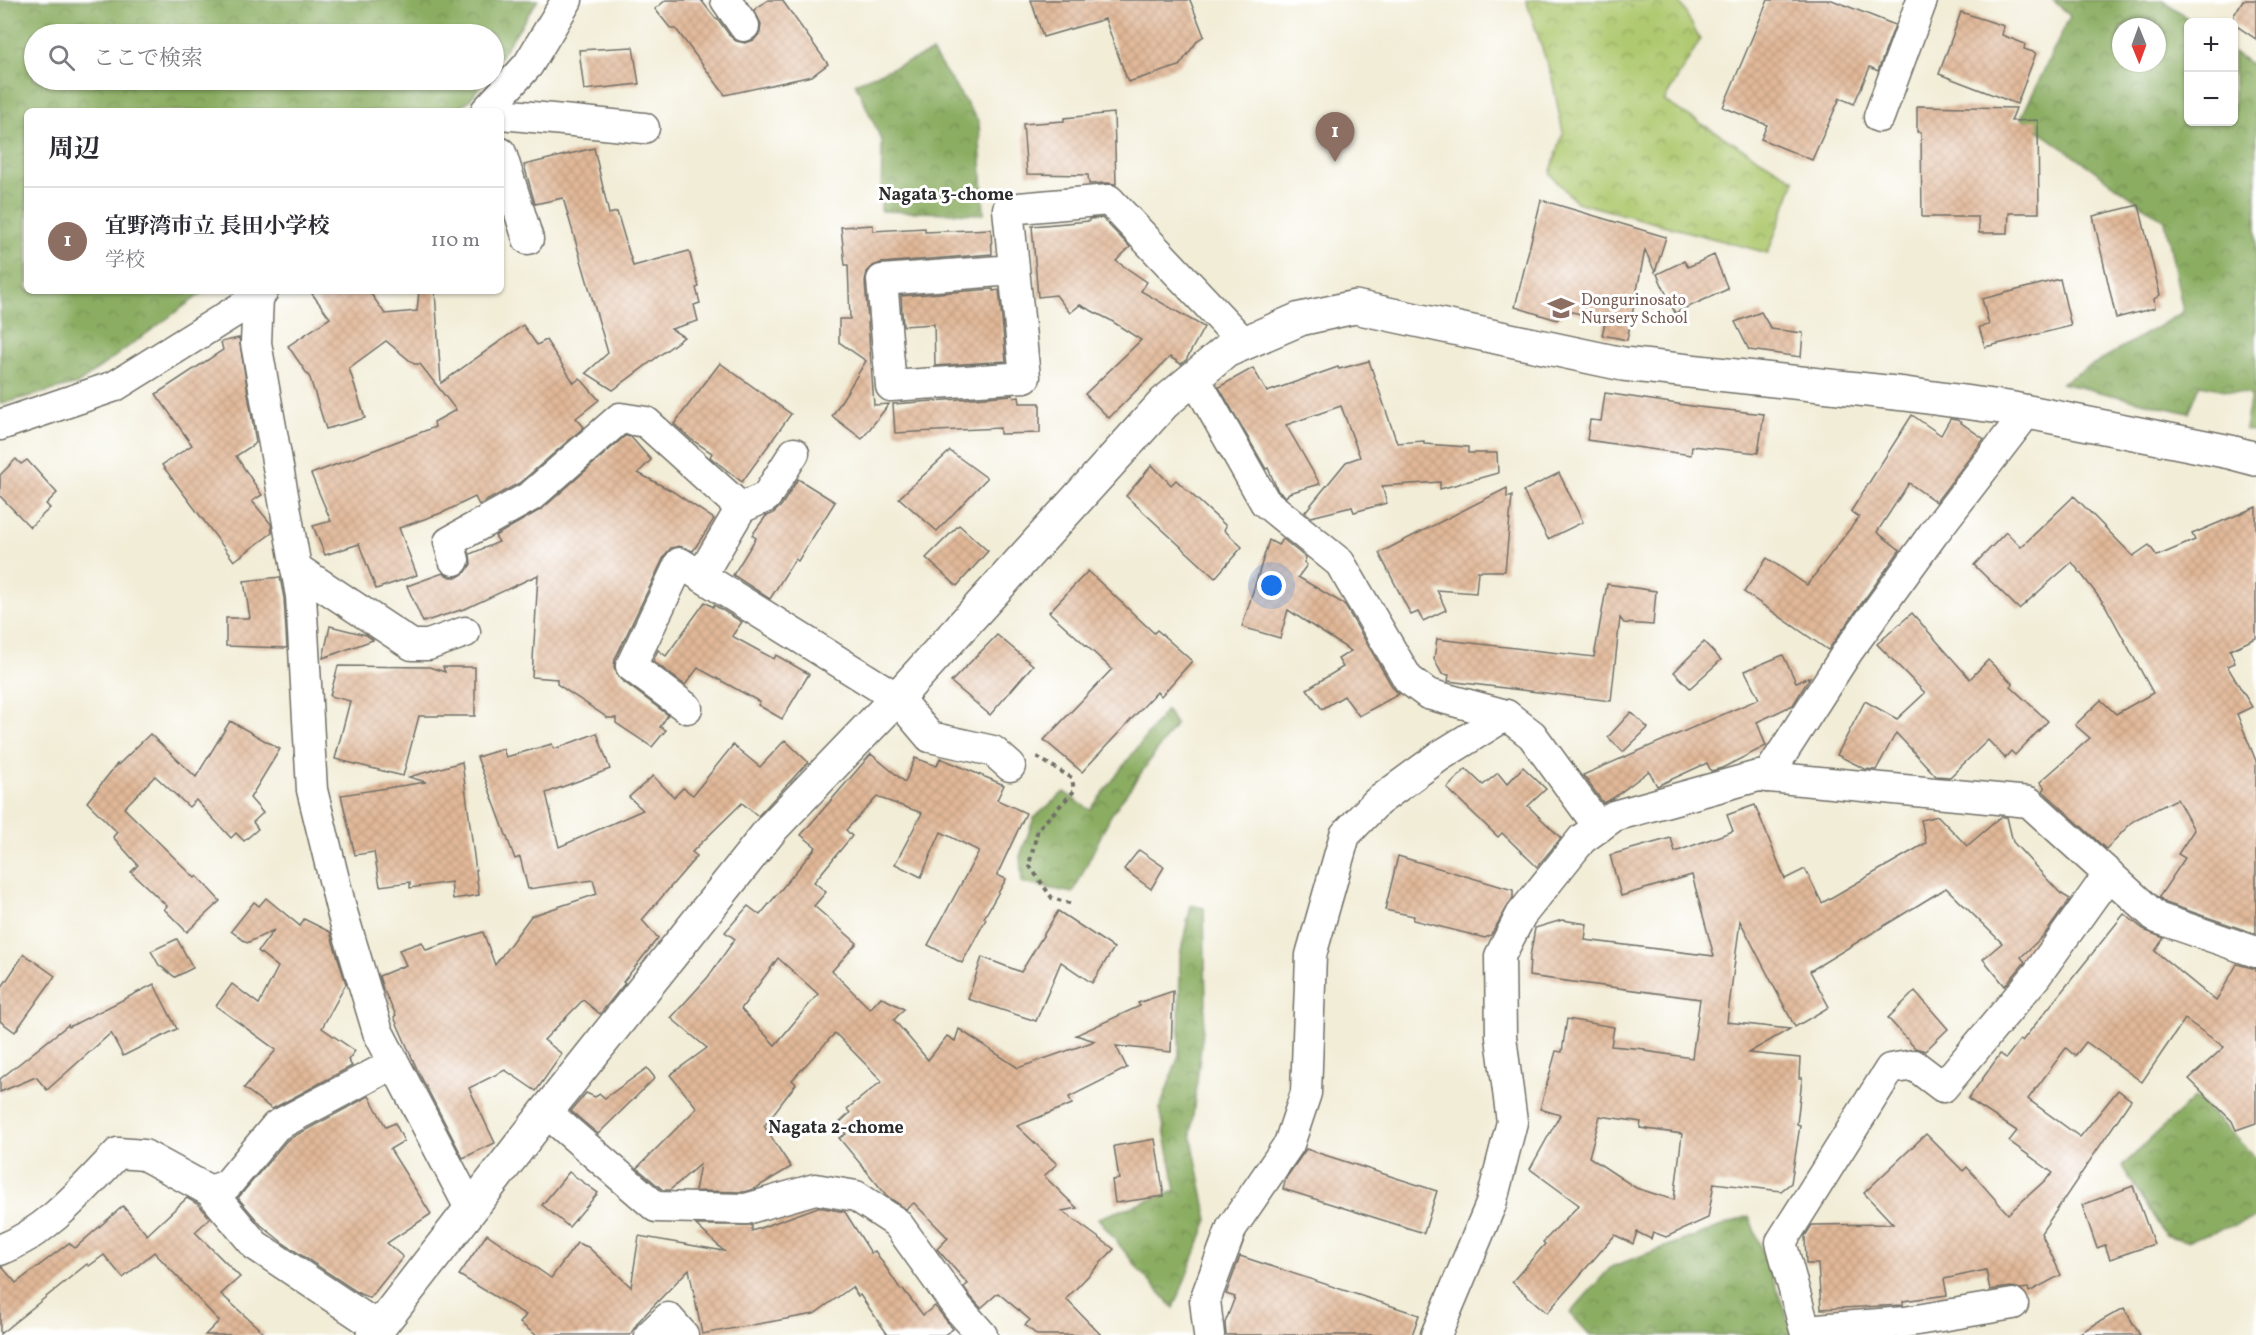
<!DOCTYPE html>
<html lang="ja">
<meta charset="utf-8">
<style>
body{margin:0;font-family:Vollkorn,"Noto Serif JP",serif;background:#f2f2f3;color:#2b2b33}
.controls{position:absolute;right:18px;top:18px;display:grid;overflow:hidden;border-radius:9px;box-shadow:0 2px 4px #0004}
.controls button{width:54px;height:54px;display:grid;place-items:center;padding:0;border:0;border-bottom:2px solid #e1e1e2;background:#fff;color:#2b2b33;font:30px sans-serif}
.compass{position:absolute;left:2112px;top:18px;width:54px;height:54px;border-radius:50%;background:#fff;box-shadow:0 2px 4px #0004;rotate:179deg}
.you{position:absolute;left:1272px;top:586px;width:21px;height:21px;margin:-15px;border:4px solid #fff;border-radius:50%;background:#1a73e8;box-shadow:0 0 0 9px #1a73e833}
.badge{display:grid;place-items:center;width:39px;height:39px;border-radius:50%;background:#1a73e8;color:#fff;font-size:20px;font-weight:700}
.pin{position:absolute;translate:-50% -50px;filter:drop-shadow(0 2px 3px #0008)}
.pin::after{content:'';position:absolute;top:32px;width:21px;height:18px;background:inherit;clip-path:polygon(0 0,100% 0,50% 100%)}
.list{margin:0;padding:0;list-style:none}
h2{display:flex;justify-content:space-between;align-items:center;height:78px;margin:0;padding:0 24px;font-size:26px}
h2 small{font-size:20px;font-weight:400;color:#7c7c81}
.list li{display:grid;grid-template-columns:39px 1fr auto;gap:18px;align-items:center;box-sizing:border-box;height:108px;padding:0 24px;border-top:2px solid #e1e1e2}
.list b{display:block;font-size:22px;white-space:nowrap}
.list p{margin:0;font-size:20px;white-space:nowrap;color:#7c7c81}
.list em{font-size:20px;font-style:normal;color:#7c7c81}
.icon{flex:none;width:33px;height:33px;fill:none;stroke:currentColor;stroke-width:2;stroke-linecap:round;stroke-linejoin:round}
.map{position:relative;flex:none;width:2256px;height:1335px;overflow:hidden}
.search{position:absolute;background:#fff;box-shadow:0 2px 4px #0004;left:24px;top:24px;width:480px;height:66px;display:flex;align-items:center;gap:15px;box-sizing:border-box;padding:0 21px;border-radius:33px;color:#7c7c81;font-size:22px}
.panel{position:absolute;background:#fff;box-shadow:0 2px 4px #0004;left:24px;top:108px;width:480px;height:186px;border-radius:9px}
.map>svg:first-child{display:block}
.forest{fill:url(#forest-crowns);stroke:#5b6c46;stroke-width:1.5;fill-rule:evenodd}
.park{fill:url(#park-crowns);stroke:#6d7a4d;stroke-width:1.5}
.building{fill:url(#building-cross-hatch);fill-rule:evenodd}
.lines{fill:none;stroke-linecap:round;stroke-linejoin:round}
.minor-casing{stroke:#716f67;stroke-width:33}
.tertiary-casing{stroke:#716f67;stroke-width:36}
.path{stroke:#716f67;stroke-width:4;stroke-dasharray:4.5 4.5;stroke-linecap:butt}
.minor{stroke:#fff;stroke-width:30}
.tertiary{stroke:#fff;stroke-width:33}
.labels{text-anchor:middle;stroke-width:6;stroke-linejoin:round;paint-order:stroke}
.education-label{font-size:16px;fill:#785e54;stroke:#fff;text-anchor:start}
.neighbourhood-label{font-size:18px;font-weight:bold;fill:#2b2b2b;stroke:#fff}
</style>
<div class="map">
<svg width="2256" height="1335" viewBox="0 0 2256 1335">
<defs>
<pattern id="forest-crowns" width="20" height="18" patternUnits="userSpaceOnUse" patternTransform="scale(1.5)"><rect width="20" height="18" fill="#8bad62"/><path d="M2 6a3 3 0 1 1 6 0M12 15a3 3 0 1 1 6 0" fill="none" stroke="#728d51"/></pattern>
<pattern id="park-crowns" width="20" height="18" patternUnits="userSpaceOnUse" patternTransform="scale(1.5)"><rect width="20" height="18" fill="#afc96f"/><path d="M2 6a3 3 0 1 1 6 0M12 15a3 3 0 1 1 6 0" fill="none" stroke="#8fa35b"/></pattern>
<pattern id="building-cross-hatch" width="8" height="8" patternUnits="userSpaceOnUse" patternTransform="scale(1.5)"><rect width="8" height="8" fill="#e1b898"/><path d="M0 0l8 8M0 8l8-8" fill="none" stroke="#c19e83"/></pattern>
</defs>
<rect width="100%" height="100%" fill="#fff"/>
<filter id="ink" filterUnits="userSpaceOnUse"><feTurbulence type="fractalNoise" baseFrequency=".0167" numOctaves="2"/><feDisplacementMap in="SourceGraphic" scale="12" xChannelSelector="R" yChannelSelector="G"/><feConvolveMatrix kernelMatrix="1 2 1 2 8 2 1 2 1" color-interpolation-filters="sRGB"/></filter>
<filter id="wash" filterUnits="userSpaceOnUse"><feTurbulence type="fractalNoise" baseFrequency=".008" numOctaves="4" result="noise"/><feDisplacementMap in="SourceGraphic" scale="24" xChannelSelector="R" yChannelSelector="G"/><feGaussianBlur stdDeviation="1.35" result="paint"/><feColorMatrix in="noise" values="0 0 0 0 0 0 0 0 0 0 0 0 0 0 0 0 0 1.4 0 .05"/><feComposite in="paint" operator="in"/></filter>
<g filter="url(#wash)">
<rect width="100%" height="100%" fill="#f2edd7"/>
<g class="forest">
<path d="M0 0H538L494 66V34H34V80H484L470 100 455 111H27V291H205L77 384 0 404Z"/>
<path d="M2053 0H2163L2193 22H2188V122H2234V52L2256 68V432L2245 429 2251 395 2200 385 2189 413 2061 383 2183 312 2165 221 2021 118 2070 16ZM2121 27H2157V63H2121Z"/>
<path d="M932 52 979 122 984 214 881 211 882 141 855 83Z"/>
<path d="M1166 710 1176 724 1111 815 1073 893 1022 883 1020 856 1034 818 1064 792 1090 810Z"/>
<path d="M1191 905 1204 908 1206 1003 1191 1134 1208 1220 1174 1308 1140 1271 1098 1218 1176 1191 1160 1108 1179 1055 1180 955Z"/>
<path d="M2195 1097 2256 1157V1218L2186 1241 2165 1235 2122 1166Z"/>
<path d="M1749 1216 1794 1335H1590L1570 1313 1611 1267Z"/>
</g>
<path class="park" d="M1526 0H1679L1700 40 1664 101 1795 180 1768 253 1576 202 1550 174 1563 133 1552 78Z"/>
<g id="blocks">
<g class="building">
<path d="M666 0H701L716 19 717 18 730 36 736 41 745 43 754 40 760 33 761 24 754 10 768 0H782L828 64 812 76 725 95 676 29H671L655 9Z"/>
<path d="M1031 0H1190L1204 36 1198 40 1179 66 1128 82 1105 19 1043 37Z"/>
<path d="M1768 0H1832L1895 25 1878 71 1870 67 1854 104 1840 98 1812 160 1761 139 1767 125 1723 107Z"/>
<path d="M2243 0H2256V39L2234 24V15Z"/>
<path d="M1961 12 2004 26 2002 35 2025 44 2024 49 2036 53 2017 104 1939 74Z"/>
<path d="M633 47 639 84 584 90 579 50Z"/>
<path d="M1917 106 2016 108 2011 121 2038 120 2039 213H2009L2008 233H1979L1978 217H1922L1921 132H1917Z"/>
<path d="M1114 113 1116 184 1107 183 1089 184 1088 175 1027 174 1023 124 1064 121V118Z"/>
<path d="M594 148 609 214 617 212 633 266 689 251 699 287 696 288 700 303 694 305 698 321 671 329 684 337 613 390 586 373 608 353 563 198 535 204 524 165Z"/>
<path d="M1541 200 1666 237 1655 272 1645 250 1627 340 1602 335 1606 319 1567 311 1557 320 1515 307Z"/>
<path d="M2139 205 2160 295 2154 299 2155 308 2116 318 2093 216Z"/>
<path d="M1102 218 1130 247 1116 261 1147 282 1141 291 1204 327 1186 360 1181 364 1170 357 1109 418 1085 394 1141 340 1110 320 1080 305 1070 313 1056 295 1038 297 1032 226 1089 221V219Z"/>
<path d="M873 225V231L925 228V232L991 229 992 254 881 263 873 266 867 272 865 281 874 405 889 404 862 439 832 416 866 361 839 342V319H850L848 265H845L841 227Z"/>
<path d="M1714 255 1728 289 1675 313 1657 274 1684 261 1688 267Z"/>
<path d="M2060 279 2071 326 1985 347 1979 327 1989 325 1982 299Z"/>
<path d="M993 289V291L999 290 1006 361 935 366 934 324 903 326 901 296Z"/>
<path d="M310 291H369L385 314 417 311 419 291H435L441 383 523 325 537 345 546 340 574 383 580 378 599 400 576 418 584 427 521 482 479 505 475 497 444 512 399 528 417 575 376 589 359 544 325 555 313 526 331 521 311 474 435 427 434 422 456 410 420 364H414L386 341 349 368 365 418 326 429 310 378 288 346 330 318Z"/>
<path d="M1761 312 1771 329 1803 333 1801 357 1749 350 1735 322Z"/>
<path d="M239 338 256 443 236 456 262 495 252 501 271 524 272 533 234 561 162 465 192 445 156 394 223 350 221 342Z"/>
<path d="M1369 361 1397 443 1424 441V444L1468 447V453H1497L1498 473 1440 489V482L1382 486 1387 503 1354 512 1352 507 1311 517 1305 512 1346 462 1360 457 1341 406 1286 425 1320 484 1289 493 1286 497 1278 491 1268 468 1266 469 1219 387 1253 368 1267 392 1338 367 1339 369Z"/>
<path d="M720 363 791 414 742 482 710 457 712 453 692 440 674 424Z"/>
<path d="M1605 393 1698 407 1764 414 1758 453 1692 446 1691 455 1587 440 1590 420 1601 421Z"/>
<path d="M1013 395 1014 398 1019 397 1020 403H1040V433L1000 434V428L895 433 893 404Z"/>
<path d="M1912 415 1941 435 1950 419 1957 420 1984 439 1936 502 1909 483 1877 532 1900 550 1828 650 1744 592 1767 558 1807 585 1859 517 1851 511Z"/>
<path d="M625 436 631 437 651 460 638 473 672 491 714 519 693 551 679 546 671 548 665 555 615 659 614 667 620 679 668 715 660 727 666 730 652 747 616 723V718H608L557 684V679L532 677 538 575 467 608 423 622 407 586 443 573 450 577H458L466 572 471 564 470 554 499 542 495 536 542 509Z"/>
<path d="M950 451 987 478 937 531 899 498Z"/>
<path d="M16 459 21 464 27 460 57 493 46 504 50 508 30 527 0 496V475Z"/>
<path d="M1152 465 1171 485 1176 480 1226 526 1224 530 1242 547 1215 578 1126 496Z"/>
<path d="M1559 473 1583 522 1548 539 1523 491Z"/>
<path d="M798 479 835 502 798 561 795 559 770 599 733 575 756 538 752 535 766 516 772 514 781 506Z"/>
<path d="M1507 488V498L1512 496 1505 571H1478L1476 593 1437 590 1446 610 1423 621 1418 612 1411 615 1379 553Z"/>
<path d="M2074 496 2133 556 2149 545 2157 556 2195 540 2192 534 2256 507V638L2230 650 2235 663 2227 666 2252 707 2237 714 2256 761V934L2166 903 2159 897 2185 858 2178 854 2194 830 2177 799 2134 820 2106 849 2043 791 2045 788 2040 782 2090 738 2075 725 2101 700 2116 714 2153 693 2105 605 2072 562 2019 609 1974 565 2006 532 2021 547Z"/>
<path d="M959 525 988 551 957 586 926 558Z"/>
<path d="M1283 539 1306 558 1304 562 1307 565 1298 577 1344 604 1393 688 1399 694 1359 716 1344 696 1322 709 1307 689 1343 667 1338 659 1351 651 1288 610 1280 638 1242 627 1269 540 1278 545Z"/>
<path d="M1088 571 1154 633 1157 630 1192 661 1161 696 1157 692 1082 772 1044 740 1112 669 1049 612Z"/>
<path d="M280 577 284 598 287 648 226 646V618H250L244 581Z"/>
<path d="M1607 584 1656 591 1653 625 1624 623 1620 618 1611 701 1448 681 1449 675 1442 674 1434 659 1437 639 1594 657Z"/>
<path d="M705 602 713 607 714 605 742 622 732 636 774 659 776 655 809 674 782 719 758 705 760 702 698 668 685 685 653 661 658 650 666 656Z"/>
<path d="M1912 613 1970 679 1988 660 2013 684 2010 686 2048 721 2015 755 2011 751 2005 758 1988 740 1950 777 1936 776 1896 733 1876 770 1865 769 1837 755 1865 701 1897 719 1925 693 1877 644Z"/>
<path d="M330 626 366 635 373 640 323 658Z"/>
<path d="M997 635 1033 665 990 715 951 682Z"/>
<path d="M1704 642 1721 660 1690 688 1674 672Z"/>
<path d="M1783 655 1796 682 1810 677 1793 705 1757 722 1766 746 1722 768 1711 771 1707 763 1657 786 1649 771 1613 798 1603 803 1583 775 1759 699 1745 671Z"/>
<path d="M338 666 429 667 445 672 443 667H475V716H419L403 776 335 759 350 701 330 696Z"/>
<path d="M1631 712 1648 728 1623 752 1608 737Z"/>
<path d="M230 721 280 749 250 798 263 813 253 822 258 829 244 841 236 833 231 838 196 800 189 807 155 776 124 808 195 878 197 876 220 901 187 932 164 909 167 906 131 872 138 865 113 837 117 832 87 802 117 764 118 765 150 734 196 777Z"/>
<path d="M597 733 610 769 546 793 559 847 643 810 629 797 653 776 674 797 683 788 693 795 733 745 760 767 785 740 808 762 758 816 742 803 692 852 697 856 642 920 658 938 623 982 625 983 600 1014 583 1000 544 1040 562 1054 536 1091 505 1070 469 1088 495 1143 463 1158 417 1069 394 1017 396 1015 383 989 379 976 406 965 399 950 422 942 426 950 483 932 495 965 531 916 597 894 593 880 528 889 520 857 515 859 477 757 503 749 506 757 552 744 554 749Z"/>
<path d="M871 754 905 782 915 758 937 766 940 758 1004 785 997 800 1026 813 997 875 1006 879 984 918 986 919 962 963 928 945 979 851 941 832 921 877 895 864 922 813 877 797 846 830 852 836 814 882 826 892 814 906 857 943 832 971 870 1009 881 997 904 1009 894 1020 928 1060 947 1036 955 1041 959 1029 1018 1068 1095 1041 1076 1035 1140 1006 1138 1003 1173 991 1171 1052 1116 1046 1127 1068 1069 1097 1072 1104 1017 1126 1057 1164 1044 1176 1077 1208 1062 1211 1114 1249 1066 1299 1101 1335H1037L1025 1325 1030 1320 998 1293 981 1308 971 1297 964 1287 968 1284 937 1249 948 1238 914 1203 906 1209 887 1196 839 1138 846 1134 838 1124 850 1113 847 1109 882 1081 835 1033 792 1080 796 1084 764 1126 791 1167 756 1188 744 1192 695 1191 700 1164 670 1190H663L637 1168 697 1108 670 1075 707 1048 671 1018 708 977 735 939 725 932 748 906 760 915 816 847 801 835ZM778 958 818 994 775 1045 741 1009Z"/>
<path d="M462 762 479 895 453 899 451 882 410 888V882L380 886 374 852 355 855 341 795 426 782 409 777Z"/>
<path d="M1523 767 1546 789 1528 806 1561 838 1537 867 1502 833 1498 837 1447 788 1466 769 1483 785 1498 773 1507 784Z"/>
<path d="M1755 805 1785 879 1805 869 1822 903 1926 843 1921 820 1938 816 1967 846 2001 817H2007L2013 842 2060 893 2070 899 2045 934 2021 957 2025 962 2005 986 1983 959 2002 943 1946 888 1810 971 1829 1007 1795 1027 1740 921 1727 1022 1790 1029 1748 1053 1800 1058 1799 1078H1802L1797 1124 1800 1125 1791 1183 1781 1191 1714 1183 1708 1218 1666 1237 1653 1232 1651 1239 1637 1232 1633 1244 1615 1235 1547 1313 1512 1282 1545 1244 1543 1242 1579 1205 1530 1169 1560 1115 1540 1109 1556 1051 1562 1052 1567 1019 1614 1027 1611 1046 1645 1049V1051L1692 1058 1700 999 1529 976 1530 957 1535 928 1562 920 1587 924 1585 940 1714 956 1692 875 1621 896 1610 855 1671 838 1675 852 1733 831 1727 815ZM1600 1116 1641 1122 1640 1128 1682 1134 1674 1200 1636 1188 1589 1157Z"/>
<path d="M1139 850 1164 867 1151 889 1124 869Z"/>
<path d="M1398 856 1513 890V898L1491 935 1485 938 1413 920 1414 916 1385 910Z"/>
<path d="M266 898 300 926 304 919 330 932 346 984 322 1028 355 1051 348 1060 352 1066 272 1109 244 1088 276 1050 216 1006 232 984 259 1004 278 967 258 951 274 930 247 943 231 931 254 902 259 906Z"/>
<path d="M1058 911 1114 948 1092 983 1061 962 1036 1021 968 999 982 957 1021 972Z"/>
<path d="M2124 914 2146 931 2164 938 2155 951 2216 1001 2237 964 2256 969V1123L2236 1130 2232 1121 2189 1079 2224 1047 2185 1019 2142 1082 2086 1042 2075 1056 2066 1048 2028 1099 2080 1137 2118 1090 2131 1100 2041 1233 2061 1275 2029 1292 2028 1288 2021 1289 2011 1287 1990 1290 1986 1270 1944 1279 1947 1295 1903 1301V1305L1821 1309 1818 1264H1806L1805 1236 1812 1225 1893 1224 1864 1193 1926 1134 1963 1171 1967 1167 2008 1214 2053 1173 2009 1141 2017 1131 1968 1099 2000 1054 2006 1058 2020 1040 2022 1041Z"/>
<path d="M177 939 193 968 175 977 159 965 151 951Z"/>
<path d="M24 954 55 976 15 1032 0 1021V990Z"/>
<path d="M154 984 177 1029 123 1056 111 1033 47 1090 36 1077 0 1092V1079L68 1025 69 1027Z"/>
<path d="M1915 991 1948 1029 1925 1051 1915 1048 1888 1018Z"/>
<path d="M647 1068 655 1078 598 1134 571 1111 586 1093 595 1097 600 1094 605 1098Z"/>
<path d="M369 1096 386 1127 395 1123 404 1141 390 1149 431 1214 387 1243 403 1257 370 1298 360 1294 283 1243 261 1225 238 1198 287 1140Z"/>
<path d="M1155 1139 1164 1196 1115 1203 1112 1180 1119 1179 1114 1146Z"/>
<path d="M1306 1149 1437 1191 1424 1233 1283 1189 1286 1178Z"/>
<path d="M569 1172 598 1193 569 1227 542 1205Z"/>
<path d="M2133 1186 2154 1244 2110 1259 2105 1245 2097 1248 2082 1205Z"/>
<path d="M187 1198 199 1205 210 1218 195 1232 240 1277 221 1294 266 1335H205L219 1321 154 1252 123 1278 104 1255 89 1266 87 1264 0 1334V1267H2L16 1283 69 1243 75 1248 123 1206 147 1235Z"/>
<path d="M818 1207 845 1212 871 1253 875 1251 901 1290 903 1289 923 1315 935 1306 953 1329 944 1335H888L860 1295 858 1296 852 1287 814 1314 702 1334 689 1269 638 1322 630 1335H536L520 1323 526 1315 459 1275 487 1234 551 1278 577 1243 588 1247 631 1287 639 1236 724 1251 696 1225H752V1231Z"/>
<path d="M1240 1256 1419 1315 1412 1335H1226L1225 1323 1235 1297 1226 1294Z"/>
<path d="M2124 1308 2140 1335H2076Z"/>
</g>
</g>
</g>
<g filter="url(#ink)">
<use href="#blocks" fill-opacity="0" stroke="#716f67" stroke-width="1.5"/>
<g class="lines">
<g class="minor-casing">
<g id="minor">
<path d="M726 0 744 26"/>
<path d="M486 111 528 65 567 0"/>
<path d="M501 114 644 128"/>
<path d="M1879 117 1922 0"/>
<path d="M501 153 528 239"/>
<path d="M1013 270 882 280 891 386 1025 377 1008 209 1109 200 1244 343"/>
<path d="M258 297 256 343 301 596 312 790 342 912 378 1032 471 1210"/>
<path d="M1194 377 1265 502 1340 563 1408 679 1428 694 1506 715 1532 735 1599 827"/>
<path d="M0 425 115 386 258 297 263 291"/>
<path d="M454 560 449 542 531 496 620 418 646 422 741 508"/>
<path d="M296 568 412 645H428L465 632"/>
<path d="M701 576 741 508 766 497 794 453"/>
<path d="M687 708 631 666 680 563 897 698 930 737 993 751 1010 766"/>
<path d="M1767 777 1848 651 1933 534 2027 412"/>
<path d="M546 1112 656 1207 746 1209 815 1189 856 1196 897 1223 958 1308 982 1335"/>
<path d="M210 1191 255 1245 378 1327"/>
<path d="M0 1250C49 1231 83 1189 118 1153L144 1155 210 1191 227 1185 276 1126 393 1064"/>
<path d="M2013 1304 1905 1322 1805 1330 1781 1242 1890 1069 1914 1065 1943 1087 2036 976 2109 874"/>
<path d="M650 1335 668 1318 683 1335"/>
<path d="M1209 1335 1205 1300 1232 1227 1289 1144 1306 1093 1311 955 1345 835 1377 802 1440 756 1506 715"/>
<path d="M1436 1335 1491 1204 1512 1122 1501 1037 1500 956 1521 915 1582 839 1614 816 1758 776 2029 802 2157 918 2256 952"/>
</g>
</g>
<g class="tertiary-casing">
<path id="tertiary" d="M373 1335 546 1112 773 827 897 698 1164 403 1226 351 1300 319 1355 307 1623 364 1905 394 2008 408 2230 452 2256 459"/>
</g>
<path class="path" d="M1037 757 1072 778 1074 791 1038 829 1029 865 1052 898 1072 904"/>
<use href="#minor" class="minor"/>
<use href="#tertiary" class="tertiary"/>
</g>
</g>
<defs>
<g id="school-bare" transform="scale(2.07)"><path d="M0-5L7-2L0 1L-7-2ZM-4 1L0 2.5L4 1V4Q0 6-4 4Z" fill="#8d6e63" stroke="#fff" stroke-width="2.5" paint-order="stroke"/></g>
</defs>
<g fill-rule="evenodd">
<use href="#school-bare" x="1561" y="308"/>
</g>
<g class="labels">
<g class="education-label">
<text x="1581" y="305">Dongurinosato<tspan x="1581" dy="18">Nursery School</tspan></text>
</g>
<g class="neighbourhood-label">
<text x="946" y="200">Nagata 3-chome</text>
<text x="836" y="1133">Nagata 2-chome</text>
</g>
</g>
</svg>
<div class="controls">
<button>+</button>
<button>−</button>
</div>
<svg class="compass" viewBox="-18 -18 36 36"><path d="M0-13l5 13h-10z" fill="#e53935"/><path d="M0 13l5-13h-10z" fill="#7c7c81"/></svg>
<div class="you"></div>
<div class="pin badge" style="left:1335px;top:162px;background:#8d6e63">1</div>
<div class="search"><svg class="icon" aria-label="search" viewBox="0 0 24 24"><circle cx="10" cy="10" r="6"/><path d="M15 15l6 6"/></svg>ここで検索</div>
<section class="panel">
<h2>周辺<small></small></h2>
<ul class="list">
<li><span class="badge" style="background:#8d6e63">1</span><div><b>宜野湾市立 長田小学校</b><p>学校</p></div><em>110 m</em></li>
</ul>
</section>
</div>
